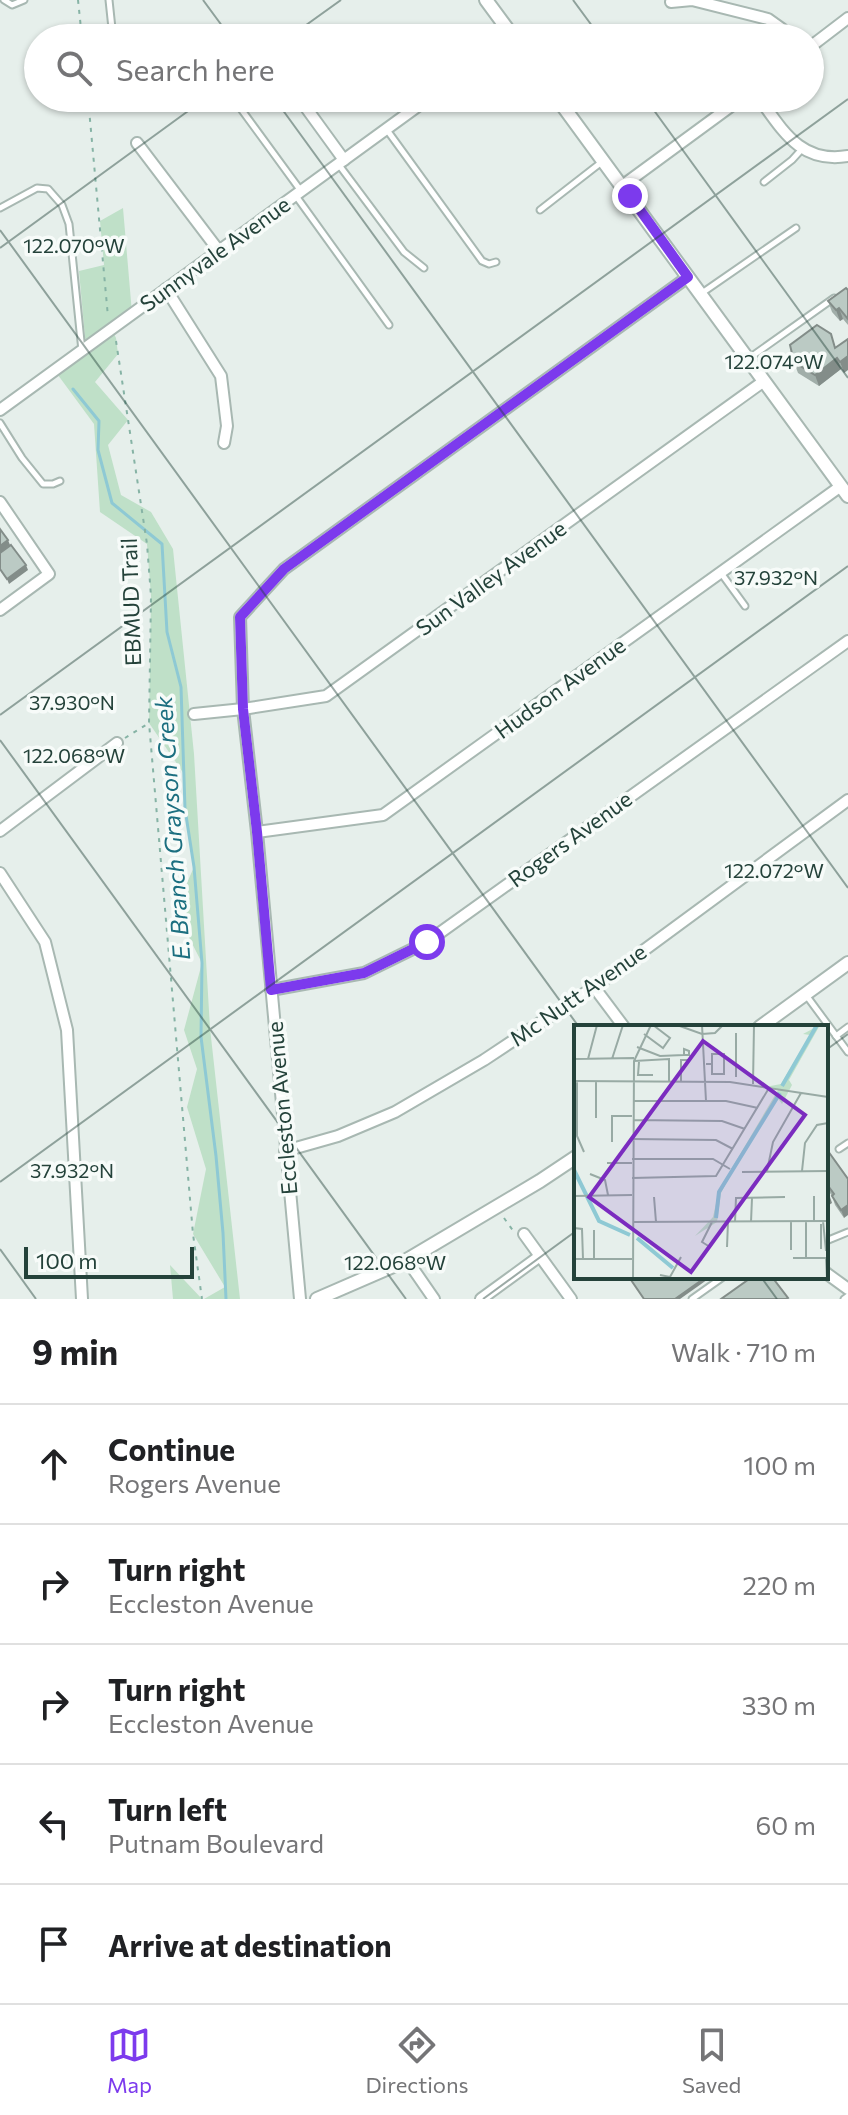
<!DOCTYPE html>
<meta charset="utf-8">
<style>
body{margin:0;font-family:Commissioner,sans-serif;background:#f2f2f2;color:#202124}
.scale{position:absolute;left:24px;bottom:20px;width:170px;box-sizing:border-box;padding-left:8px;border:4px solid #24423a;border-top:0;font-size:22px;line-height:28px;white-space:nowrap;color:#24423a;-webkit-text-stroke:6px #f7fbf9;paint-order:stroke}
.stop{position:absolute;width:24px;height:24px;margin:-18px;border:6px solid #7c3aed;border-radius:50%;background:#fff}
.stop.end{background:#7c3aed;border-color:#fff;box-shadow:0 2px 8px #0008}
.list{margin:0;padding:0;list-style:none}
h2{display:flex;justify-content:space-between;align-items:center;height:104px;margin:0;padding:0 32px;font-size:34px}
h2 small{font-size:26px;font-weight:400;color:#757577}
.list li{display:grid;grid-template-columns:52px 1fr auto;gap:24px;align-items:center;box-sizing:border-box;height:120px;padding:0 32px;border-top:2px solid #e0e0e0}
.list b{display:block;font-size:30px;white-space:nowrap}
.list p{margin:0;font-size:26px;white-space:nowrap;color:#757577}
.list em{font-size:26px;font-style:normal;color:#757577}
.icon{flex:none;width:44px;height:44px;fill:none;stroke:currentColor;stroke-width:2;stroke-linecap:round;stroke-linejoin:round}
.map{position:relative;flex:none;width:848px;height:1299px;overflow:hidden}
.search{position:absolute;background:#fff;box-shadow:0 2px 6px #0004;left:24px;right:24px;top:24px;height:88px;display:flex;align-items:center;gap:20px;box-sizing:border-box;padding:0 28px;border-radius:44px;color:#757577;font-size:30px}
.sheet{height:704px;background:#fff}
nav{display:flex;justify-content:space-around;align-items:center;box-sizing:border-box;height:112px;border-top:2px solid #e0e0e0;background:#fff;font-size:22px;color:#757577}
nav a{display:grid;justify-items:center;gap:4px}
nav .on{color:#7c3aed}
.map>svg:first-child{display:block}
.green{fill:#bfe0c8}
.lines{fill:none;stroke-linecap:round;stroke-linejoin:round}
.stream{stroke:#8ec9d4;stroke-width:3}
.service-casing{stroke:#a8b8b2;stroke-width:9}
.minor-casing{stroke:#a8b8b2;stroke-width:14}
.tertiary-casing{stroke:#a8b8b2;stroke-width:16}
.path{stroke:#86b3a5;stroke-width:2;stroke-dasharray:4 6;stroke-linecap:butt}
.service{stroke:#fff;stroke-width:5}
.minor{stroke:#fff;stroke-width:10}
.tertiary{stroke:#fff;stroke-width:12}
.wall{fill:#a1aea9}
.shaded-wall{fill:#838d89}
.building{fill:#bbcac4;stroke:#838d89;stroke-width:2}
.route{stroke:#7c3aed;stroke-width:10}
.ticks{fill:none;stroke:#24423a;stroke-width:2;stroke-opacity:0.45}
.labels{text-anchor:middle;stroke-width:7;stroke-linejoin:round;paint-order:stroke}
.street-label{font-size:22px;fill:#24423a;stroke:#f7fbf9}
.water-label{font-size:24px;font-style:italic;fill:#1c6f80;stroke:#f7fbf9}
.inset-river{fill:none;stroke:#8ec9d4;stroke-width:4}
.inset-road{fill:none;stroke:#98aaa4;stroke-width:2}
.view{fill:#7b2cbf;fill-opacity:0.15;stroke:#7b2cbf;stroke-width:4}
.inset-edge{fill:none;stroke:#24423a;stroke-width:4}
.ticks-label{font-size:20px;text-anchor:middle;fill:#24423a;stroke:#f7fbf9;stroke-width:7;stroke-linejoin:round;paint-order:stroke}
</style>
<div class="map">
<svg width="848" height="1299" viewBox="0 0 848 1299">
<rect width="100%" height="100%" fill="#e6efeb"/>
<g class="green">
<path d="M123 208 132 313 112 330 116 338 118 354 95 382 128 420 108 445 121 495 151 512 173 549 194 754 210 1028 240 1299H204L225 1287 193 1234 206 1169 187 1107 197 1069 184 1030 202 963 175 910 194 867 185 809 184 774 149 723 151 596 147 544 100 512 94 424 55 371 86 348 79 271 104 265 100 221Z"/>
<path d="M170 1265 202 1299H173Z"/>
</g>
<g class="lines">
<path class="stream" d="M73 389 99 421 98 450 112 503 162 544 167 632 181 687 185 809 194 867 202 963 201 1037 216 1156 223 1233 226 1299"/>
<g class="service-casing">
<g id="service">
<path d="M4 0 12 5 24 0"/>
<path d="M109 0 113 38"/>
<path d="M233 98 301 191"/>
<path d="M387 130 482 261 489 264 496 262"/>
<path d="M339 165 404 252 424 268"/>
<path d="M764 182 792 160 802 149"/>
<path d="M296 196 389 325"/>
<path d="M0 208 37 188 48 189 62 205 69 224 82 351"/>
<path d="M540 210 603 161"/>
<path d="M702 293 796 228"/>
<path d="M748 359 834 298"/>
<path d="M0 423 22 458 43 484H53L60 481"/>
<path d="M721 573 745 606"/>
<path d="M806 995 848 1052"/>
<path d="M836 1036 848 1027"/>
<path d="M839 1149 848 1143"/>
<path d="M826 1241 848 1232"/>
<path d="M692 1299 723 1277"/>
<path d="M844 1299 848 1296"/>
</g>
</g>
<g class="minor-casing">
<g id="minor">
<path d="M671 2 692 0 768 19 782 29 790 38"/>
<path d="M810 47 848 18"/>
<path d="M299 98 344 160"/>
<path d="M759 98C783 131 801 164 848 156"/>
<path d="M137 143 219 251"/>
<path d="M622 186 742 98"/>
<path d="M166 289 221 376 227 426 224 443"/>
<path d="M0 410 429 98"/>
<path d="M0 502 49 574 0 610"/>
<path d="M194 714 243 709 326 696 764 381"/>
<path d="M0 831 117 743"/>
<path d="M257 832 383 815 841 486"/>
<path d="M0 873 45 942 67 1030 82 1299"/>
<path d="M594 987 624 1027"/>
<path d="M271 990 364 973 427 942 848 641"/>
<path d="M285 1151 338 1136 395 1112 484 1060 594 987 848 800"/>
<path d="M524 1234 571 1299"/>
<path d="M407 1260 434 1299"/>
<path d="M826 1273 848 1289"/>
<path d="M300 1299 257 832 243 709 240 617 284 569 688 277"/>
<path d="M481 1299 540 1256"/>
</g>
</g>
<g class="tertiary-casing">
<g id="tertiary">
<path d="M486 0 514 38"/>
<path d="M557 98 848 496"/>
<path d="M760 1027 848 963"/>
<path d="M317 1299 407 1260 540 1181 576 1157"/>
</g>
</g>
<g class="path">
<path d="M78 0 82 38"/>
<path d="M88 98 108 317"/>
<path d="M116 341 147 544 151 596 149 723 193 1234 202 1299"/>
<path d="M125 738 149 723"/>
<path d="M504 1218 514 1232"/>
</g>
<use href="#service" class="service"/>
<use href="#minor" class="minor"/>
<use href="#tertiary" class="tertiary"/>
</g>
<g class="wall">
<path d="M848 290V325L843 319 840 321 832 312 828 301Z"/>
<path d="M831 334 844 373 841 369 819 386 798 373 794 362Z"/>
<path d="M826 1153 844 1218 835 1205 832 1196 826 1187Z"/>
</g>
<g class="shaded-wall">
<path d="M839 308 843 319 840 321 836 310Z"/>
<path d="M848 356V370L844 373 840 362Z"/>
<path d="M837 358 841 369 819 386 815 375Z"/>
<path d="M8 540 10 545 0 553V546Z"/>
<path d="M26 565 28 570 9 584 7 579Z"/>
<path d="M830 1197 832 1203 826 1207V1200Z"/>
<path d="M848 1205V1215L844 1218 841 1210Z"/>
<path d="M706 1277H711L680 1299H675Z"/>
</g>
<g class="building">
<path d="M846 288 848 290V319L839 308 836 310 828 301Z"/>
<path d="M817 325 831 334 835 348 848 339V356L840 362 837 358 815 375 794 362 790 345Z"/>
<path d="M0 529 8 540 0 546Z"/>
<path d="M11 545 26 565 7 579 0 569V553Z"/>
<path d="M828 1151 848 1179V1205L841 1210 832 1196 834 1194 826 1183V1153Z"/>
<path d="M629 1277H706L675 1299H644Z"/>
<path d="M752 1277H772L788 1298 786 1299H721Z"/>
</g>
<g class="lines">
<path class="route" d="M427 942 364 973 271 990 257 832 243 709 240 617 284 569 688 277 630 196"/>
</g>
<path class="ticks" d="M203 0 231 38M573 0 601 38M288 38 341 0M274 98 848 888M645 98 848 378M0 230 579 1027M0 248 206 98M0 715 848 99M0 740 406 1299M826 1050 848 1034M0 1182 848 566M0 1249 36 1299M761 1277 777 1299M483 1299 576 1231"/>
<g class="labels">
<g class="street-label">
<text transform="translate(215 254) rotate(-36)" y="8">Sunnyvale Avenue</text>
<text transform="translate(491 578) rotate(-36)" y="8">Sun Valley Avenue</text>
<text transform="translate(131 602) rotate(-92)" y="8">EBMUD Trail</text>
<text transform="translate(560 688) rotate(-36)" y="8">Hudson Avenue</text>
<text transform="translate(570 839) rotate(-36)" y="8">Rogers Avenue</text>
<text transform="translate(578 995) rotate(-35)" y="8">Mc Nutt Avenue</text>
<text transform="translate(282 1108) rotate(-95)" y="8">Eccleston Avenue</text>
</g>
<g class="water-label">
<text transform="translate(173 828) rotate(-94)" y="8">E. Branch Grayson Creek</text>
</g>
</g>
<g transform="translate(574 1025)">
<rect width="254" height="254" fill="#e6efeb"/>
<path d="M246 0 215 55 218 60 208 79 203 72 163 137 147 168 143 197 121 211 139 192 145 165 204 65 191 62 207 59 236 10 229 9Z" fill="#bfe0c8"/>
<path class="inset-river" d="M208 61 243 0M0 145 25 196 56 210M142 193 145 167 206 68M63 213 99 243"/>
<path class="inset-road" d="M103 0 128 9 141 8 149 0M128 0 132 76M70 9 89 23 96 13 79 0M63 22 86 31 110 30H115V26L110 24V30M0 34 60 33M14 34 23 0M38 34 49 0M60 36 95 34V56M65 37 64 50H79M132 39H138V49H150V29H138V39M162 52V8M0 56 156 57 254 72M3 56V111L10 127M22 56V93M107 56V35H117M179 59 180 0M59 76H152L184 83M59 95 148 96 171 104M58 114 142 115 159 124M38 117V91H58M58 134H139L156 144M33 138H58M193 146 199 117 227 68M228 146 231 118 243 100 254 98M168 147 254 146M16 149 31 155 34 170M58 153 142 151 195 63M0 171 58 170M240 171V196M80 172 82 197M217 196V225M249 196 252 226M59 197 254 196M161 197 162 173 211 172M177 197 178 173M247 199V224M0 203 8 204 9 234M20 205V234M136 222 128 217 138 197M153 222 154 197M232 232V196M219 233H252L253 254M0 234H58M86 250 96 252 107 232M59 254 60 36 77 0"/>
<path class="view" d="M129 16 231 90 117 247 15 172Z"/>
<rect width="254" height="254" class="inset-edge"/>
</g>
<g class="ticks-label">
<text x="74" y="253">122.070°W</text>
<text x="774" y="369">122.074°W</text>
<text x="776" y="585">37.932°N</text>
<text x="72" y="710">37.930°N</text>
<text x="74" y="763">122.068°W</text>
<text x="774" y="878">122.072°W</text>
<text x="72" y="1178">37.932°N</text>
<text x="395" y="1270">122.068°W</text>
</g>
</svg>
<div class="scale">100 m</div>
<div class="stop" style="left:427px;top:942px"></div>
<div class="stop end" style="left:630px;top:196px"></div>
<div class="search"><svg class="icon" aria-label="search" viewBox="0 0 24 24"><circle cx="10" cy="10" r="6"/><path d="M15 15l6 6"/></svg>Search here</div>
</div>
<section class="sheet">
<h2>9 min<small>Walk · 710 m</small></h2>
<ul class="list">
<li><svg class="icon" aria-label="ahead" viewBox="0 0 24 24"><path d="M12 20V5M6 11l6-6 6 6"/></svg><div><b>Continue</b><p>Rogers Avenue</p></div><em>100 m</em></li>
<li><svg class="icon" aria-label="right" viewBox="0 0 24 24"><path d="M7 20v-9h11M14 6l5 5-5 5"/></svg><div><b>Turn right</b><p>Eccleston Avenue</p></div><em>220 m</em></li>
<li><svg class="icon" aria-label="right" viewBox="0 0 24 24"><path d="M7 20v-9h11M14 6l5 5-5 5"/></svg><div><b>Turn right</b><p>Eccleston Avenue</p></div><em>330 m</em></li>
<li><svg class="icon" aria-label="left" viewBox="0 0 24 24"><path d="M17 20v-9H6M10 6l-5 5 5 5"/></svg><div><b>Turn left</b><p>Putnam Boulevard</p></div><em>60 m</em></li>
<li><svg class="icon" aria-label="arrive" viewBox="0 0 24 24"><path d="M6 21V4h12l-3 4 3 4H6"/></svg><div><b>Arrive at destination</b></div></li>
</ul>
</section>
<nav>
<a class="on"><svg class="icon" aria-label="map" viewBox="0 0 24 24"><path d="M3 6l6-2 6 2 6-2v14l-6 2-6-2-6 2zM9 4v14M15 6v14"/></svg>Map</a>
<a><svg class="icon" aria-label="directions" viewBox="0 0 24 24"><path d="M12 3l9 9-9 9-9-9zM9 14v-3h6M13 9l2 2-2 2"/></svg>Directions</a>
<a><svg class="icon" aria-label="saved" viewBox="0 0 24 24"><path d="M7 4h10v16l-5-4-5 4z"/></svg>Saved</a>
</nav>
